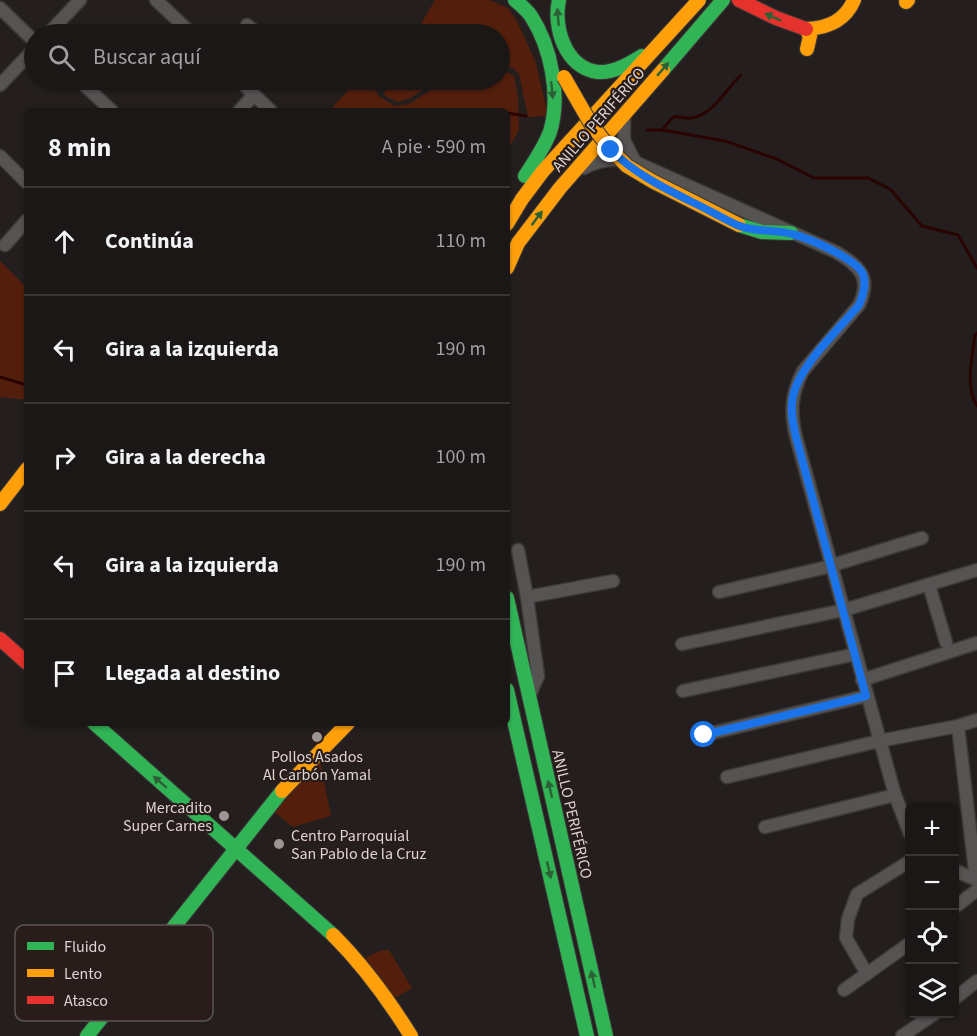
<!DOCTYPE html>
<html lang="es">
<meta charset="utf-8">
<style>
body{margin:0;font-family:"Source Sans 3",sans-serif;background:#282423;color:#f1f3f6}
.controls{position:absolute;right:18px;bottom:18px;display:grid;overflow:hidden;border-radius:9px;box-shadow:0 2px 4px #0004}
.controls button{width:54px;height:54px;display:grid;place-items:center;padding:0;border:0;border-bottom:2px solid #393635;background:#1b1716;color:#f1f3f6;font:30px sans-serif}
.stop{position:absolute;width:18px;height:18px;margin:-14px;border:4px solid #1a73e8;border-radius:50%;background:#fff}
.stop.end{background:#1a73e8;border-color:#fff;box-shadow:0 2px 6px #0008}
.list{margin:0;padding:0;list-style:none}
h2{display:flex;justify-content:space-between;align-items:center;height:78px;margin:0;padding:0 24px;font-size:26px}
h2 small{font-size:20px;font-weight:400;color:#a09fa1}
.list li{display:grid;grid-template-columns:39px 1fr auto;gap:18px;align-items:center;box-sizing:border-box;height:108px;padding:0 24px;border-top:2px solid #393635}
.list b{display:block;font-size:22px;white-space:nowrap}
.list em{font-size:20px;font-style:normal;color:#a09fa1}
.icon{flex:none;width:33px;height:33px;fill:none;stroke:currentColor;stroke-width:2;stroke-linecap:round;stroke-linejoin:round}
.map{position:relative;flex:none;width:977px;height:1036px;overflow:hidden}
.search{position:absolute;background:#1b1716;box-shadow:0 2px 4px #0004;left:24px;top:24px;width:486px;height:66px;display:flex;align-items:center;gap:15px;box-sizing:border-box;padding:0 21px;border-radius:33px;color:#a09fa1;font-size:22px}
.panel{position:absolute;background:#1b1716;box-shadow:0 2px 4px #0004;left:24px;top:108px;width:486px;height:618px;border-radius:9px}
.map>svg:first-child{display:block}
.green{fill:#531f0c}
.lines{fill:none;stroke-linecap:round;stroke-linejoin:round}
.stream{stroke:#290403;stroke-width:3}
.street-casing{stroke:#3d3938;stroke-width:15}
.fast-casing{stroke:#3d3938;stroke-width:16}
.slow-casing{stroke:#3d3938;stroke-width:16}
.jam-casing{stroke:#3d3938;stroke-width:16}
.street{stroke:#565453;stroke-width:12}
.fast{stroke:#30b455;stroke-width:14}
.slow{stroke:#ff9f0a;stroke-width:14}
.jam{stroke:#e5322d;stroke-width:14}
.slow-bridge-casing{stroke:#3d3938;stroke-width:16;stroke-linecap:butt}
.slow-bridge{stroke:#ff9f0a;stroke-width:14}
.oneway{fill:#2c6135}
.route{stroke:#1a73e8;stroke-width:8}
.poi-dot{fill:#9c9594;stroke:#281d1a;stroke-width:2}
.labels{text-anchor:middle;stroke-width:4.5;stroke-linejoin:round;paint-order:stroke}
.street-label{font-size:16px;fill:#ddd5d3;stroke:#281d1a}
.poi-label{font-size:16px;fill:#ddd5d3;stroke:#281d1a}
.key{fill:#281d1a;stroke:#5e5452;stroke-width:1.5}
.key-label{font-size:16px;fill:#ddd5d3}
</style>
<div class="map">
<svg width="977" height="1036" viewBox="0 0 977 1036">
<rect width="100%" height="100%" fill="#241f1e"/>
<g class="green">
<path d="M435 0H489L508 8 517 21 536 63 548 116 528 117 519 74 513 68 500 64V34H415Z"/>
<path d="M500 69 514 76 518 97 519 130 507 151V111H329L358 80H367L380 97 395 106 409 104 447 80H500Z"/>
<path d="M394 80H438L409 99 398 102 385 96 384 92Z"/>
<path d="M0 261 27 288V400L0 397Z"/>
<path d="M319 756 331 816 293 827 269 808Z"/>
<path d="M389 950 412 988 390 1001 360 961 379 951Z"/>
</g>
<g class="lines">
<g class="stream">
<path d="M493 111H499"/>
<path d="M507 113 526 116"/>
<path d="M647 130H662L725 141 777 159 814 178H868L890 189 922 226 958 235 977 268"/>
<path d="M662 130 673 117C680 116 685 119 692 118 714 114 726 89 741 75"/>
<path d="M977 333 975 335C972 358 965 386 977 406"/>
<path d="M0 377 27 385"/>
</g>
<g class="street-casing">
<g id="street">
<path d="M156 0 192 34"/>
<path d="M0 8 34 41"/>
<path d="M247 25 259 34"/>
<path d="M48 34 80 0"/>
<path d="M79 80 112 111"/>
<path d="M239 80 271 111"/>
<path d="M0 85 34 49"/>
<path d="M239 111 254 95"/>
<path d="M624 118V140L635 162"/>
<path d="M0 156 27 183"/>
<path d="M584 168C602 159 616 158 635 162L836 252C860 266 872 278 859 305L803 371C791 394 790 412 796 437L895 795 910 834"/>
<path d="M5 245 27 220"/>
<path d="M518 550 527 597 538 676 531 692"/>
<path d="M929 585 946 642"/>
<path d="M719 592 823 568 922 538"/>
<path d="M527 597 613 581"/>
<path d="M682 644 844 610 977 570"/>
<path d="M862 680 977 643"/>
<path d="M683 691 856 654"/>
<path d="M958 726 976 880"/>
<path d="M704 735 866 696"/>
<path d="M727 777 879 741 958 726 977 720"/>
<path d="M765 827 895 795"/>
<path d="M954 870 977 880"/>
<path d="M954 908 977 890"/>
<path d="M867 974 846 938 848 919 857 894 910 861"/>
<path d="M844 990 910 943"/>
<path d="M954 999 977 981"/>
<path d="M902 1036 934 1014"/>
</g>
</g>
<g class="fast-casing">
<g id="fast">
<path d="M515 0C521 5 527 10 531 16 551 47 561 96 550 132 544 148 534 162 525 176"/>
<path d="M559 0C553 27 565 68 598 72 614 73 629 64 642 56"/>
<path d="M663 70 723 0"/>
<path d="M739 225 762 232 791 233"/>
<path d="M507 598 606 1036"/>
<path d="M507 690 587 1036"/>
<path d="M94 723 333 935"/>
<path d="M87 1036 282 791"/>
</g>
</g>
<g class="slow-casing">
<g id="slow">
<path d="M906 2 908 0"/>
<path d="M807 49 810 36 806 29C828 28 845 21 854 0"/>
<path d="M507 224 522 199 543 171 699 0"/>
<path d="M507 268 518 243 560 188 663 70"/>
<path d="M0 504 27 469"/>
<path d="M282 791 348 723"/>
<path d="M333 935C364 966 388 999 411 1036"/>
</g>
</g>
<g class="jam-casing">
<g id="jam">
<path d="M739 0 776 18 806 29"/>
<path d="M0 639 27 663"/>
</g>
</g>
<use href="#street" class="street"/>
<use href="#fast" class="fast"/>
<use href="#slow" class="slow"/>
<use href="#jam" class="jam"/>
<g class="slow-bridge-casing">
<path id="slow-bridge" d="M564 77 591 124 611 150 627 166 652 181 739 225"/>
</g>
<use href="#slow-bridge" class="slow-bridge"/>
</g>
<defs><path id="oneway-solid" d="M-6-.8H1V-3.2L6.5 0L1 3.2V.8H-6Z" transform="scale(1.5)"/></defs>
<g class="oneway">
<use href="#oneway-solid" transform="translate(558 17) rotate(-95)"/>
<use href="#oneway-solid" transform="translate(773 17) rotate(-156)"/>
<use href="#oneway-solid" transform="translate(663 69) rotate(-49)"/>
<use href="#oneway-solid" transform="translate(552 90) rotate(84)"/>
<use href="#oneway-solid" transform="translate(537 218) rotate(-53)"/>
<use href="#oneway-solid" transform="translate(160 782) rotate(-139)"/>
<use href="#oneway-solid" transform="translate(550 789) rotate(-103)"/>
<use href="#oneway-solid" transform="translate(549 870) rotate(77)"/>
<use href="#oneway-solid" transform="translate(593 979) rotate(-103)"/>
</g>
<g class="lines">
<path class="route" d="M611 150C634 173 662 187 692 202 707 209 722 218 737 225 756 233 774 229 792 234 809 238 856 259 863 274 867 285 863 296 859 305 839 329 799 366 793 396 790 410 793 423 796 437L866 696 704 735"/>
</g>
<g class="poi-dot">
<circle cx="317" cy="737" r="6"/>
<circle cx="224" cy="816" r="6"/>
<circle cx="279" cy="844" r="6"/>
</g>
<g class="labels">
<g class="street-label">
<text transform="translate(598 119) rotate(-49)" y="6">ANILLO PERIFÉRICO</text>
<text transform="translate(573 814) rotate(77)" y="6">ANILLO PERIFÉRICO</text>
</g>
<g class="poi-label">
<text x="317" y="762">Pollos Asados<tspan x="317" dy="18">Al Carbón Yamal</tspan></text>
<text x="212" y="813" text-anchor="end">Mercadito<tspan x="212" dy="18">Super Carnes</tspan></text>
<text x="291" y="841" text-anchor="start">Centro Parroquial<tspan x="291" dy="18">San Pablo de la Cruz</tspan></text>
</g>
</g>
<rect x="15" y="925" width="198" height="96" rx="9" class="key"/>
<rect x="27" y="942" width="27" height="8" fill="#30b455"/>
<rect x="27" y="969" width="27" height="8" fill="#ff9f0a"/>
<rect x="27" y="996" width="27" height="8" fill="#e5322d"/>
<g class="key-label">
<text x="64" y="952">Fluido</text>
<text x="64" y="979">Lento</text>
<text x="64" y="1006">Atasco</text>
</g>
</svg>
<div class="controls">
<button>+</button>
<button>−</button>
<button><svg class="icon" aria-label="locate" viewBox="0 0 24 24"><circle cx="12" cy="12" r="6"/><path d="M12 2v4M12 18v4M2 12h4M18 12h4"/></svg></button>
<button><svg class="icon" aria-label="layers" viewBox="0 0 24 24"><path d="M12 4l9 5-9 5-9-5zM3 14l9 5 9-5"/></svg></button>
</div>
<div class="stop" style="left:704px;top:735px"></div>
<div class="stop end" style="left:611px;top:150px"></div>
<div class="search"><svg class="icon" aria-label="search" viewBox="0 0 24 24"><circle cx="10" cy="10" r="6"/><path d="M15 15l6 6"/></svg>Buscar aquí</div>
<section class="panel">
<h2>8 min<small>A pie · 590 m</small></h2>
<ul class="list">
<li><svg class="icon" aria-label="ahead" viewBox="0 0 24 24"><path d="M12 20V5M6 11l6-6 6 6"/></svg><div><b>Continúa</b></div><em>110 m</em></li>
<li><svg class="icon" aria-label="left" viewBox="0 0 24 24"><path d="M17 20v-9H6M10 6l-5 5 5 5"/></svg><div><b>Gira a la izquierda</b></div><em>190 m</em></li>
<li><svg class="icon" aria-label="right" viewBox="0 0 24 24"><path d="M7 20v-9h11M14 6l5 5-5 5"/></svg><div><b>Gira a la derecha</b></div><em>100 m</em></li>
<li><svg class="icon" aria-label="left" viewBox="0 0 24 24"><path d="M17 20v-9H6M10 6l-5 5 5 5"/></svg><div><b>Gira a la izquierda</b></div><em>190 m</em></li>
<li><svg class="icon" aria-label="arrive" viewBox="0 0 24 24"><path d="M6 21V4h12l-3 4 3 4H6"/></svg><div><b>Llegada al destino</b></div></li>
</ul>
</section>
</div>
